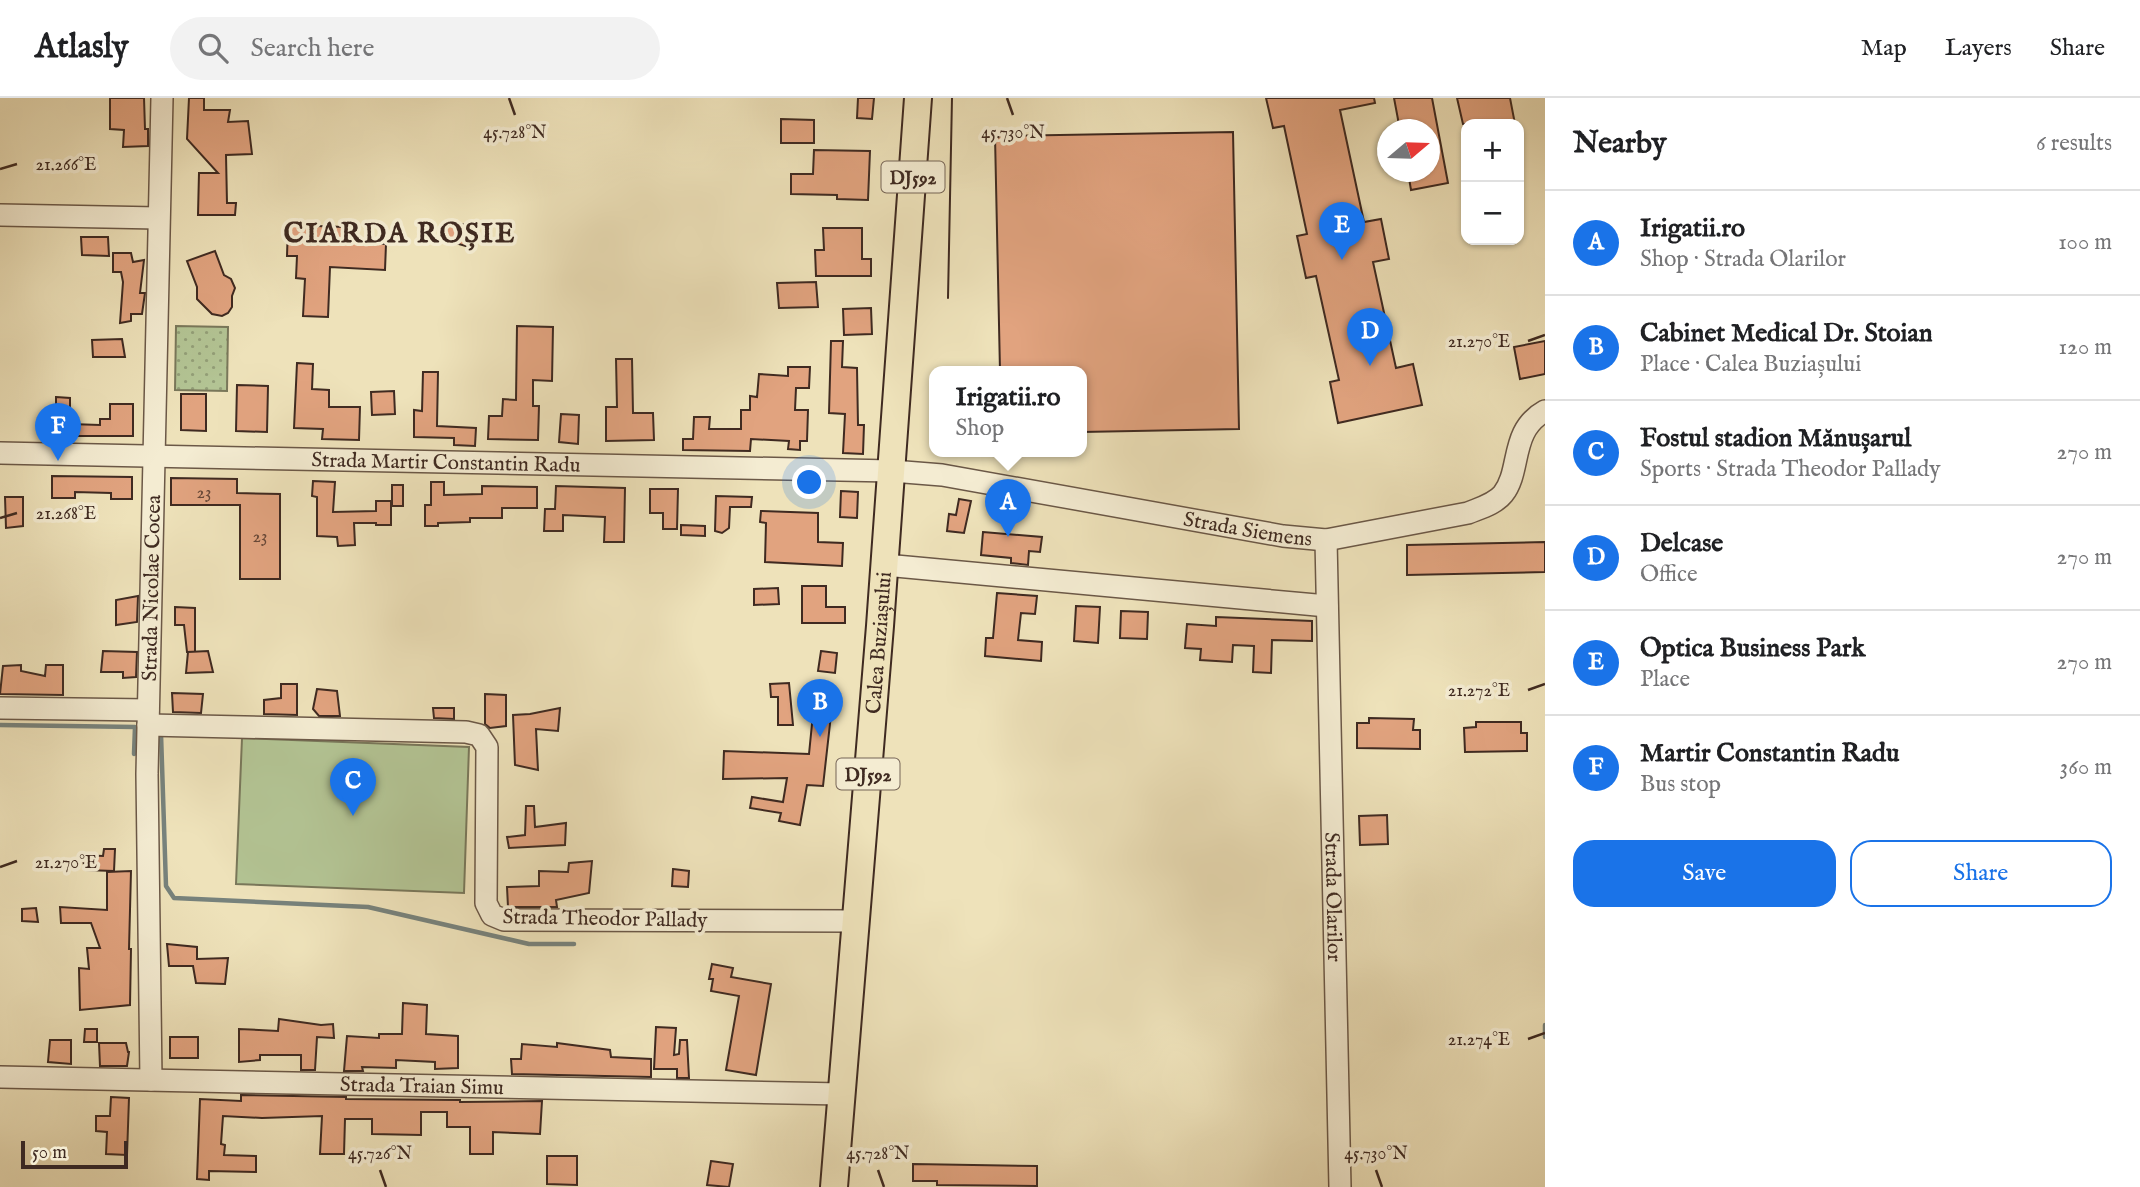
<!DOCTYPE html>
<meta charset="utf-8">
<style>
body{margin:0;font-family:"IM FELL English",serif;background:#f2f2f2;color:#202124}
.controls{position:absolute;right:21px;top:21px;display:grid;overflow:hidden;border-radius:14px;box-shadow:0 2px 5px #0004}
.controls button{width:63px;height:63px;display:grid;place-items:center;padding:0;border:0;border-bottom:2px solid #e0e0e0;background:#fff;color:#202124;font:35px sans-serif}
.compass{position:absolute;left:1377px;top:21px;width:63px;height:63px;border-radius:50%;background:#fff;box-shadow:0 2px 5px #0004;rotate:71deg}
.scale{position:absolute;left:21px;bottom:18px;width:107px;box-sizing:border-box;padding-left:7px;border:4px solid #3f2a21;border-top:0;font-size:19px;line-height:24px;white-space:nowrap;color:#3f2a21;-webkit-text-stroke:5px #f4ecd2;paint-order:stroke}
.you{position:absolute;left:810px;top:385px;width:24px;height:24px;margin:-18px;border:5px solid #fff;border-radius:50%;background:#1a73e8;box-shadow:0 0 0 10px #1a73e833}
.badge{display:grid;place-items:center;width:46px;height:46px;border-radius:50%;background:#1a73e8;color:#fff;font-size:23px;font-weight:700}
.pin{position:absolute;translate:-50% -58px;filter:drop-shadow(0 2px 4px #0008)}
.pin::after{content:'';position:absolute;top:37px;width:24px;height:21px;background:inherit;clip-path:polygon(0 0,100% 0,50% 100%)}
.popup{position:absolute;left:929px;top:268px;width:158px;height:91px;box-sizing:border-box;display:grid;place-content:center;border-radius:14px;background:#fff;filter:drop-shadow(0 2px 5px #0005);font-size:23px;white-space:nowrap;color:#757577}
.popup b{font-size:26px;color:#202124}
.popup::after{content:'';position:absolute;left:50%;top:100%;margin-left:-14px;border:14px solid transparent;border-top-color:#fff}
.list{margin:0;padding:0;list-style:none}
h2{display:flex;justify-content:space-between;align-items:center;height:91px;margin:0;padding:0 28px;font-size:30px}
h2 small{font-size:23px;font-weight:400;color:#757577}
.list li{display:grid;grid-template-columns:46px 1fr auto;gap:21px;align-items:center;box-sizing:border-box;height:105px;padding:0 28px;border-top:2px solid #e0e0e0}
.list b{display:block;font-size:26px;white-space:nowrap}
.list p{margin:0;font-size:23px;white-space:nowrap;color:#757577}
.list em{font-size:23px;font-style:normal;color:#757577}
.actions{display:flex;gap:14px;padding:21px 28px}
.actions a{flex:1;padding:16px 0;border:2px solid #1a73e8;border-radius:21px;text-align:center;font-size:24px;color:#1a73e8}
.actions .main{background:#1a73e8;color:#fff}
.icon{flex:none;width:38px;height:38px;fill:none;stroke:currentColor;stroke-width:2;stroke-linecap:round;stroke-linejoin:round}
.map{position:relative;flex:none;width:1545px;height:1089px;overflow:hidden}
header{display:flex;align-items:center;gap:42px;box-sizing:border-box;height:98px;padding:0 35px;background:#fff;border-bottom:2px solid #e0e0e0}
header strong{font-size:33px}
nav{display:flex;gap:38px;margin-inline-start:auto;font-size:24px}
.search{width:490px;height:63px;background:#f2f2f2;display:flex;align-items:center;gap:18px;box-sizing:border-box;padding:0 24px;border-radius:38px;color:#757577;font-size:26px}
main{display:flex}
aside{flex:1;background:#fff}
.map>svg:first-child{display:block}
.grass{fill:#b3c494;stroke:#79775a;stroke-width:2}
.park{fill:url(#park-dots);stroke:#79775a;stroke-width:2}
.lines{fill:none;stroke-linecap:round;stroke-linejoin:round}
.stream{stroke:#77827c;stroke-width:4.5}
.building{fill:#e1a37f;stroke:#3f2a21;stroke-width:2}
.minor-casing{stroke:#6b5847;stroke-width:24}
.major-casing{stroke:#3f2a21;stroke-width:30}
.minor{stroke:#f4ecd2;stroke-width:21}
.major{stroke:#eee2ba;stroke-width:26}
.tram{stroke:#3f2a21;stroke-width:2}
.ticks{fill:none;stroke:#3f2a21;stroke-width:2.5}
.labels{text-anchor:middle;stroke-width:7;stroke-linejoin:round;paint-order:stroke}
.number-label{font-size:18px;fill:#684838}
.shield{fill:#f4ecd2;stroke:#756456;stroke-width:2}
.shield-label{font-size:19px;font-weight:bold;fill:#3f2a21}
.street-label{font-size:21px;fill:#3f2a21;stroke:#f4ecd2}
.district-label{font-size:28px;font-weight:bold;letter-spacing:2px;fill:#3f2a21;stroke:#f4ecd2}
.ticks-label{font-size:18px;text-anchor:middle;fill:#3f2a21;stroke:#f4ecd2;stroke-width:7;stroke-linejoin:round;paint-order:stroke}
</style>
<header>
<strong>Atlasly</strong>
<div class="search"><svg class="icon" aria-label="search" viewBox="0 0 24 24"><circle cx="10" cy="10" r="6"/><path d="M15 15l6 6"/></svg>Search here</div>
<nav><a>Map</a><a>Layers</a><a>Share</a></nav>
</header>
<main>
<div class="map">
<svg width="1545" height="1089" viewBox="0 0 1545 1089">
<defs>
<pattern id="park-dots" width="8" height="8" patternUnits="userSpaceOnUse" patternTransform="scale(1.75)"><rect width="8" height="8" fill="#b3c494"/><path d="M2 2h.1M6 6h.1" fill="none" stroke="#939f78" stroke-width="1.8" stroke-linecap="round"/></pattern>
</defs>
<rect width="100%" height="100%" fill="#eee2ba"/>
<filter id="stains"><feTurbulence type="fractalNoise" baseFrequency=".00286" numOctaves="4"/><feColorMatrix values="0 0 0 0 .2 0 0 0 0 .09 0 0 0 0 .02 0 0 0 .5 -.17"/></filter>
<radialGradient id="worn" r=".72"><stop offset=".6" stop-color="#630" stop-opacity="0"/><stop offset="1" stop-color="#630" stop-opacity=".3"/></radialGradient>
<path class="grass" d="M242 640 469 649 464 795 236 786Z"/>
<path class="park" d="M176 228 228 229 227 293 175 292Z"/>
<g class="lines">
<g class="stream">
<path d="M0 627 135 629 134 656"/>
<path d="M161 636 166 788 174 800 368 809 529 846H574"/>
<path d="M1545 927V939"/>
</g>
</g>
<g class="building">
<path d="M110 0H144L145 31H148V48L123 49 124 32 110 31Z"/>
<path d="M189 0H204V12H230L228 24 248 23 252 56 226 57 227 105H236L235 117H198L199 75H218L187 41Z"/>
<path d="M858 0H874L872 21 857 20Z"/>
<path d="M1266 0H1374L1375 5 1340 12 1364 124 1381 121 1389 161 1373 164 1396 270 1413 266 1422 307 1338 325 1330 284 1339 282 1316 178 1306 180 1297 138 1307 136 1284 28 1273 30Z"/>
<path d="M1394 0H1432L1448 85 1411 92 1408 74H1430V32H1400Z"/>
<path d="M1457 0H1510L1515 26H1463Z"/>
<path d="M781 21 814 22V45H781Z"/>
<path d="M1233 34 1239 331 1082 334V273H1000L995 38Z"/>
<path d="M814 52 870 53 868 102 837 101V97L791 96V76H813Z"/>
<path d="M448 125 471 127 469 149 445 142Z"/>
<path d="M288 127 344 129V144L386 146 385 172 330 169 328 219 303 218 305 181 296 180 297 158H287Z"/>
<path d="M823 130H862V161H871V178H816L815 152H824Z"/>
<path d="M81 139H108L109 158 82 157Z"/>
<path d="M215 153 224 177 231 181 235 190 232 198V209L228 215 222 218 212 216 197 201V189L187 163Z"/>
<path d="M113 155H131L133 164 144 162 140 195H145L142 216H131V223L120 225 123 184 121 174H113Z"/>
<path d="M816 184 818 209 779 210 777 185Z"/>
<path d="M871 210 872 236 844 237 843 211Z"/>
<path d="M517 228 553 229 552 283 533 282V308H539L538 342 488 341 489 318H502L503 301 516 302Z"/>
<path d="M122 241 125 259H93L92 242Z"/>
<path d="M831 243H843L842 269 857 270 858 327H864L863 356 843 355 845 316 829 315Z"/>
<path d="M1545 243V276L1520 281 1514 249Z"/>
<path d="M616 261H632L633 315H653L654 342 606 343V309H617Z"/>
<path d="M297 265 313 266 312 291 329 292V309H360L359 342 322 341 323 331 294 330Z"/>
<path d="M788 269H810L809 290H796L795 312H808L807 343H800V352L788 351 789 343 751 341 750 353 683 352V341H693L694 319H710L709 331H741V312H750V298L757 299 759 276 788 278Z"/>
<path d="M423 274H438L437 328 476 330 475 348 454 347V340L414 339V312L422 313Z"/>
<path d="M237 287 268 288 267 334 236 333Z"/>
<path d="M394 293 395 316 372 317 371 294Z"/>
<path d="M181 296H206V333L181 332Z"/>
<path d="M56 299 70 300V326L100 327V321H110V306H133V338H42V323H56Z"/>
<path d="M561 316 579 317 578 346 559 344Z"/>
<path d="M52 378 132 379V401H111V395L75 394V400H52Z"/>
<path d="M171 380 237 381V395L280 396V481H240V407H171Z"/>
<path d="M313 383 335 384 333 414 376 413V403H391V427H376V425H354L355 447 338 448 337 439 317 438V399L312 398Z"/>
<path d="M431 384H444V397L482 396V388L537 389V410H502V420H470V424L438 425V428H425V407H431Z"/>
<rect x="392" y="387" width="11" height="21"/>
<path d="M556 388 625 390 624 444H604L605 419 563 417V433H544L545 411H555Z"/>
<path d="M650 391H678L677 431H663V415H650Z"/>
<path d="M841 393 858 394 857 420 840 419Z"/>
<path d="M716 398 752 399 751 409H730L729 430 722 435 715 433Z"/>
<path d="M5 399H23V428L6 430Z"/>
<path d="M959 401 971 403 964 435 947 433 949 416 956 417Z"/>
<path d="M761 413 818 415V444L843 445 842 468 765 464 766 425 760 424Z"/>
<path d="M681 427 705 428V438L681 437Z"/>
<path d="M983 434 1042 439 1040 454 1029 453 1028 467 1011 465V460L981 457Z"/>
<path d="M1545 444V474L1407 477V447Z"/>
<path d="M802 488H826V509H845V525H802Z"/>
<path d="M778 490 779 506 754 507V491Z"/>
<path d="M997 495 1037 498 1035 516 1021 515 1018 542 1042 544 1041 563 985 558 986 540H993Z"/>
<path d="M138 498 137 524 116 527V502Z"/>
<path d="M1076 508 1100 509 1098 545 1074 543Z"/>
<path d="M175 509 195 510V554H187L184 527H175Z"/>
<path d="M1121 513 1148 514 1147 541 1120 540Z"/>
<path d="M1216 519 1312 523V543L1272 542 1271 575 1253 574 1254 548 1233 547 1232 564 1200 562 1201 551 1185 550 1187 526 1216 528Z"/>
<path d="M103 553 137 554 136 579 123 580V574H101Z"/>
<path d="M208 553 213 574 186 575 188 554Z"/>
<path d="M821 553 837 555 835 575 818 573Z"/>
<path d="M21 567V573L45 578 46 567H63V597L0 596 3 568Z"/>
<path d="M789 585 793 627H778V599H771L770 586Z"/>
<path d="M281 586H297V617L264 616V602L281 600Z"/>
<path d="M317 591 337 593 340 618H319L313 611Z"/>
<path d="M172 595 203 596 201 615 173 614Z"/>
<path d="M485 596 506 597V628L490 630 485 626Z"/>
<path d="M815 596 833 599 823 688 807 687 800 727 779 723 781 715 750 710 752 699 783 704 787 680 723 681 724 653 809 656Z"/>
<path d="M433 610H454V621L434 620Z"/>
<path d="M560 610 558 633 536 631 538 672 515 667 513 617 530 616Z"/>
<path d="M1369 620 1414 621 1413 632H1420V651L1357 650V625H1369Z"/>
<path d="M1476 624H1521V635H1527V653L1465 654 1464 630 1476 629Z"/>
<path d="M526 708H534L535 729 566 725 565 747 509 750 507 739 525 737Z"/>
<path d="M1387 717 1388 746 1360 747 1359 718Z"/>
<path d="M104 751H115L114 773 85 772 82 757 103 758Z"/>
<path d="M592 763 589 795 556 802 557 809H508L507 789 539 788V773L568 774 569 765Z"/>
<path d="M673 771 689 773 688 789 672 788Z"/>
<path d="M131 773 129 851H131L130 907 80 912 79 870 89 871 87 850H100L91 825H61L60 809 107 812V774Z"/>
<path d="M36 810 38 824 22 823V811Z"/>
<path d="M167 846 197 849V861L228 860 225 886 196 885 193 868H169Z"/>
<path d="M712 866 733 870 731 879 771 886 756 977 726 972 739 898 711 893 713 881H709Z"/>
<path d="M403 905 427 907 426 936 458 938V970L435 971V964L396 962V970L362 969 363 973H344L347 938 379 940V936H402Z"/>
<path d="M279 921 321 927 333 926 334 940 317 939 315 972H301V957H260V962L239 964V931L278 933Z"/>
<path d="M656 929 676 930 674 957 679 956 680 942H687L689 980H677V971H654Z"/>
<path d="M85 931H97V944H84Z"/>
<rect x="170" y="939" width="28" height="21"/>
<path d="M50 942H71V966L48 964Z"/>
<path d="M99 945H126L128 954H129L127 968H100Z"/>
<path d="M557 945 610 952 611 959 651 961V979L512 976 511 961H521L522 946 557 949Z"/>
<path d="M241 997 346 999V1001L460 1002V1004L542 1003 540 1036 493 1034V1056H470V1029H447V1014H421V1037L372 1036V1021H345L344 1056H320L322 1018 262 1020 223 1018 221 1046 225 1047 224 1057 256 1058V1074L209 1073V1082L197 1081 200 1001 241 1003Z"/>
<path d="M111 999 129 1000 127 1057 106 1056 107 1034 96 1033V1018H110Z"/>
<path d="M547 1058H577V1087L547 1086Z"/>
<path d="M711 1063 733 1066 729 1089 707 1087Z"/>
<path d="M913 1066 1037 1068V1088L937 1087V1083H913Z"/>
</g>
<g class="lines">
<g class="minor-casing">
<g id="minor">
<path d="M0 117 158 120"/>
<path id="s1" d="M0 355 892 373 942 377 1283 438 1326 442 1468 415C1480 410 1495 406 1503 396 1522 372 1509 333 1545 313"/>
<path id="s2" d="M1326 442 1340 1089"/>
<path d="M885 467 1327 508"/>
<path d="M0 610 148 612"/>
<path d="M148 627 466 634 479 637 487 649 486 805 492 817 504 822 855 823"/>
<path id="s3" d="M0 979 842 996"/>
<path id="s4" d="M151 982 147 676 162 0"/>
</g>
</g>
<g class="major-casing">
<g id="major">
<path id="s5" d="M834 1089 880 528 918 0"/>
</g>
</g>
<use href="#minor" class="minor"/>
<use href="#major" class="major"/>
<path class="tram" d="M948 200 952 0"/>
</g>
<path class="ticks" d="M509 0 515 17M1007 0 1013 17M0 71 17 66M1528 243 1545 237M0 420 17 415M1528 592 1545 586M0 769 17 763M1528 941 1545 935M380 1072 386 1089M878 1072 884 1089M1376 1072 1382 1089"/>
<g class="labels">
<g class="number-label">
<text x="204" y="400">23</text>
<text x="260" y="444">23</text>
</g>
<g class="shield">
<rect x="881.5" y="63.5" width="63" height="31" rx="5"/>
<rect x="836.5" y="660.5" width="63" height="31" rx="5"/>
</g>
<g class="shield-label">
<text x="913" y="86">DJ592</text>
<text x="868" y="683">DJ592</text>
</g>
<g class="street-label">
<text dy="7" stroke="none"><textPath href="#s1" startOffset="446">Strada Martir Constantin Radu</textPath></text>
<text dy="7" stroke="none"><textPath href="#s1" startOffset="1253">Strada Siemens</textPath></text>
<text dy="7" stroke="none"><textPath href="#s4" startOffset="492">Strada Nicolae Cocea</textPath></text>
<text dy="7" stroke="none"><textPath href="#s5" startOffset="546">Calea Buziașului</textPath></text>
<text dy="7" stroke="none"><textPath href="#s2" startOffset="357">Strada Olarilor</textPath></text>
<text transform="translate(605 820) rotate(1)" y="7">Strada Theodor Pallady</text>
<text dy="7" stroke="none"><textPath href="#s3" startOffset="422">Strada Traian Simu</textPath></text>
</g>
<g class="district-label">
<text x="400" y="144">CIARDA ROȘIE</text>
</g>
</g>
<g class="ticks-label">
<text x="515" y="40">45.728°N</text>
<text x="1013" y="40">45.730°N</text>
<text x="66" y="72">21.266°E</text>
<text x="1479" y="249">21.270°E</text>
<text x="66" y="421">21.268°E</text>
<text x="1479" y="598">21.272°E</text>
<text x="66" y="770">21.270°E</text>
<text x="1479" y="947">21.274°E</text>
<text x="380" y="1061">45.726°N</text>
<text x="878" y="1061">45.728°N</text>
<text x="1376" y="1061">45.730°N</text>
</g>
<rect width="100%" height="100%" filter="url(#stains)"/>
<rect width="100%" height="100%" fill="url(#worn)"/>
</svg>
<div class="controls">
<button>+</button>
<button>−</button>
</div>
<svg class="compass" viewBox="-18 -18 36 36"><path d="M0-13l5 13h-10z" fill="#e53935"/><path d="M0 13l5-13h-10z" fill="#757577"/></svg>
<div class="scale">50 m</div>
<div class="you"></div>
<div class="pin badge" style="left:1008px;top:439px">A</div>
<div class="popup"><b>Irigatii.ro</b>Shop</div>
<div class="pin badge" style="left:820px;top:639px">B</div>
<div class="pin badge" style="left:353px;top:718px">C</div>
<div class="pin badge" style="left:1370px;top:268px">D</div>
<div class="pin badge" style="left:1342px;top:162px">E</div>
<div class="pin badge" style="left:58px;top:363px">F</div>
</div>
<aside>
<h2>Nearby<small>6 results</small></h2>
<ul class="list">
<li><span class="badge">A</span><div><b>Irigatii.ro</b><p>Shop · Strada Olarilor</p></div><em>100 m</em></li>
<li><span class="badge">B</span><div><b>Cabinet Medical Dr. Stoian</b><p>Place · Calea Buziașului</p></div><em>120 m</em></li>
<li><span class="badge">C</span><div><b>Fostul stadion Mănușarul</b><p>Sports · Strada Theodor Pallady</p></div><em>270 m</em></li>
<li><span class="badge">D</span><div><b>Delcase</b><p>Office</p></div><em>270 m</em></li>
<li><span class="badge">E</span><div><b>Optica Business Park</b><p>Place</p></div><em>270 m</em></li>
<li><span class="badge">F</span><div><b>Martir Constantin Radu</b><p>Bus stop</p></div><em>360 m</em></li>
</ul>
<div class="actions"><a class="main">Save</a><a>Share</a></div>
</aside>
</main>
